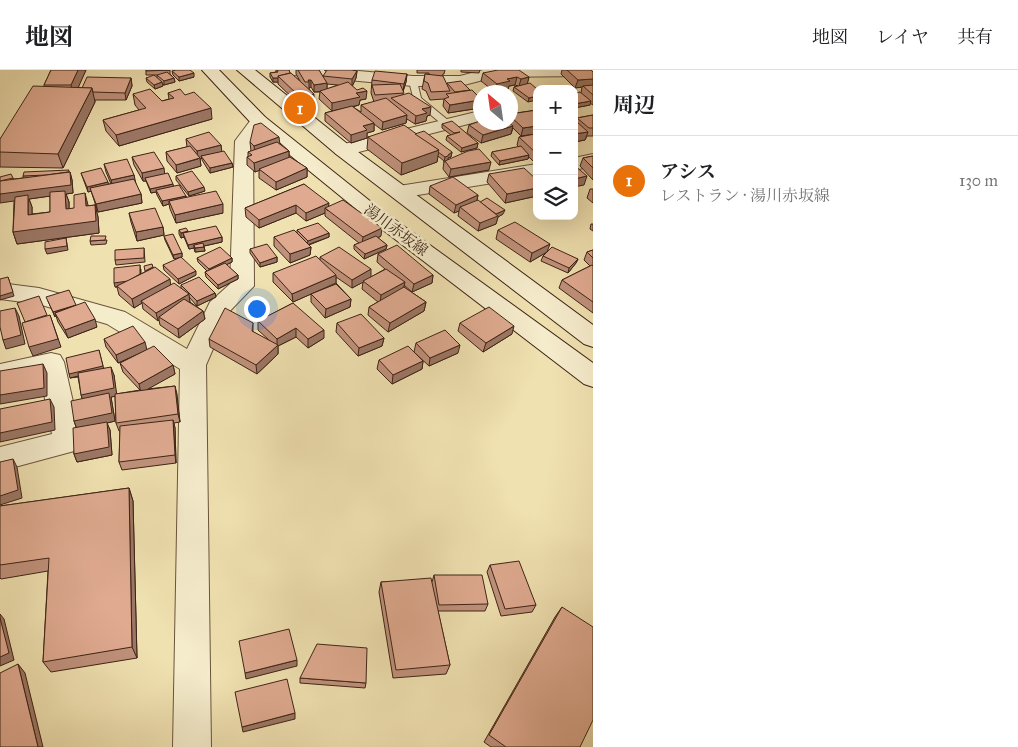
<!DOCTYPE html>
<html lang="ja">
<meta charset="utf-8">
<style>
body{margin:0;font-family:"IM FELL Great Primer","Noto Serif JP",serif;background:#f2f2f2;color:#202124}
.controls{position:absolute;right:15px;top:15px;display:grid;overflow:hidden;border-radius:10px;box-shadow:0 5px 20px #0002}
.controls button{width:45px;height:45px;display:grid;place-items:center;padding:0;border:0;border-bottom:1px solid #e0e0e0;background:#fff;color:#202124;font:25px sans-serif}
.compass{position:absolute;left:473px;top:15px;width:45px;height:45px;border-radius:50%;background:#fff;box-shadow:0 5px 20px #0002;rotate:331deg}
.you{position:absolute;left:256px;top:238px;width:18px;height:18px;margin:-12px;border:4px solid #fff;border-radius:50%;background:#1a73e8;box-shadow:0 0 0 8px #1a73e833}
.badge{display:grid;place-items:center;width:32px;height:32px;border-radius:50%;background:#7c3aed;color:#fff;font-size:16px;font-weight:700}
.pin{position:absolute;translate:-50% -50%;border:2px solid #fff;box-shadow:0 1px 5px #0006}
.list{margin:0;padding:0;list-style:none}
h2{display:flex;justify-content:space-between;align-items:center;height:65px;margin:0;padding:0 20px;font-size:21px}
h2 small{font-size:16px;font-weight:400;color:#757577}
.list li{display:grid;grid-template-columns:32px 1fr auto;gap:15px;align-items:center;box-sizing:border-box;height:90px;padding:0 20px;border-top:1px solid #e0e0e0}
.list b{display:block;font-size:19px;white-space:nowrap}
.list p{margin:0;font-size:16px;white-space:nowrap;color:#757577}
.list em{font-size:16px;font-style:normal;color:#757577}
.icon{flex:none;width:28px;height:28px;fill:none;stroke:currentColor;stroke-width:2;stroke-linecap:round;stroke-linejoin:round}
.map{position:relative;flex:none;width:593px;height:677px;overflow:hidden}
header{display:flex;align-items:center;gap:30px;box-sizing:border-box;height:70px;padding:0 25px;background:#fff;border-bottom:1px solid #e0e0e0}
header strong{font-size:24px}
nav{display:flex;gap:28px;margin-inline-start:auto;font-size:18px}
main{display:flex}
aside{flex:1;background:#fff}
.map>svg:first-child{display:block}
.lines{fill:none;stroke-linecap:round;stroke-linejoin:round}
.service-casing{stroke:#6a533c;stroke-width:2}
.minor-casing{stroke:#6a533c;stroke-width:2}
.secondary-casing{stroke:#3e2415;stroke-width:2}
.service{fill:#f5eccc;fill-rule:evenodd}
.minor{fill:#f5eccc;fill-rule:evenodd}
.secondary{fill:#f5eccc;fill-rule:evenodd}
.wall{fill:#c0927c;stroke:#3e2415;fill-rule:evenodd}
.shaded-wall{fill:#9c7765;stroke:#3e2415}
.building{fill:#dfaa90;stroke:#3e2415}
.labels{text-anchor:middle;stroke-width:5;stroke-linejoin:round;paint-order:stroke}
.far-street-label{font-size:15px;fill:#3e2415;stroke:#f5eccc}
</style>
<header>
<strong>地図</strong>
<nav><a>地図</a><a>レイヤ</a><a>共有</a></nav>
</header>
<main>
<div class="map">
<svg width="593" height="677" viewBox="0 0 593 677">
<rect width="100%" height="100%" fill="#f0e1b1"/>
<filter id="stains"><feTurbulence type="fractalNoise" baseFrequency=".004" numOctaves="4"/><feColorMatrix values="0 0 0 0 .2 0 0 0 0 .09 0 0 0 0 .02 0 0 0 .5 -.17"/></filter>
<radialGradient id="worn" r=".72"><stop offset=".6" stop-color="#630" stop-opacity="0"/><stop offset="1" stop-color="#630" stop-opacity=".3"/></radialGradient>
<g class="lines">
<g class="service-casing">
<path id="service" d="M413 8 417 11 421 28 449 51V55H443L414 31 409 11Z"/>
</g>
<g class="minor-casing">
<g id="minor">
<path d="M286 0H348L413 6H460L483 0H593V6L495 7 460 16H413L294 5 288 3Z"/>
<path d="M480 41V51L343 86 336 84 334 80 336 76Z"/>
<path d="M259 46 265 47 268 51 253 71 254 216 229 242 206 295 211 677H173L180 299 107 254 38 234 0 229V213L39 218 125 242 187 279 210 232 230 214 235 71 253 47Z"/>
<path d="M593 84V96L574 100V88Z"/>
<path d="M537 94V106L399 128 392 126 389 122 392 118 399 116Z"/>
<path d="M51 283 60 285 64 292 82 372 78 380 0 401V377L52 364 40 304 0 314V294Z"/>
</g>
</g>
<g class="secondary-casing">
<g id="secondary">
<path d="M202 0H219L265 47 380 139 593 293V317L584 314 366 147 253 55Z"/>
<path d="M237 0H255L350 76 593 255V277L584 274 336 84Z"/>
</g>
</g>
<use href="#service" class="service"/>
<use href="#minor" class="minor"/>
<use href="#secondary" class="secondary"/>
</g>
<g class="wall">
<path d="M51 0H86L78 17 82 18 131 8 132 16 126 30H95V32L63 98 0 97V69L44 17V15Z"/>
<path d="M146 0H170V4L174 8 175 12 164 15 163 14V16L155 19 147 12 146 8H157V5H146Z"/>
<path d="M276 0H289L290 3 300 11 296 4V0H319L323 7 327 0H324L357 1 356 8 352 16 366 29 360 30 359 35 353 37 361 42V35L374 32 371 23 372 10 407 4 406 12 403 21V25L430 45 427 46 426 51 415 54 407 49 406 53 382 60 374 54V61L367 63V68L351 73 325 51V43L332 41 319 29 320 22H314L311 17 309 18 314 31 300 35 278 14V12H273L270 7V3L276 2ZM327 14 338 15 327 19Z"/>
<path d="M417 0H445L444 4H443L442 6 446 14 447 13 480 38 448 43 443 36 444 29 430 30 426 21 422 19 425 4H429V3H417Z"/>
<path d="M461 0H480L479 3 461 2Z"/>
<path d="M562 0H591L593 2V35L590 33V35L574 38V23H581L582 17 575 18 561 4Z"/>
<path d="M172 1 194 7 179 11 173 5Z"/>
<path d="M483 3 529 7 527 14 537 19 528 32 513 21 514 17 518 16 515 15 509 16 508 19 495 22 481 11Z"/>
<path d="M168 23 212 49 119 76 106 61 103 50 139 40 135 35 133 24 162 31 169 29Z"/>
<path d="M537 40V91L534 92 529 87 528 89 499 95 491 86 492 82 519 77 517 75 519 67 536 65V64L521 66 513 58 511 64 481 73 467 63 469 55 480 52H510V44Z"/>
<path d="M593 45V66H587L585 70 574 72V53L575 52 577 48Z"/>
<path d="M442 54 478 73 477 78 461 82 446 70 447 66 451 65 442 58Z"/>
<path d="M415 64 452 82 451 87 448 88V89L489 100 449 107 443 99 444 91 438 86 437 92 401 105 367 79 368 67Z"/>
<path d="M186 69 221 75V82L232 93 233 97 210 103 202 90V88L200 89 201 96 177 103 167 91 166 82 187 77Z"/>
<path d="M250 72 280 73 289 81V87L307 98V107L276 120 259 108V100L255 102 247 95V87H248V82L251 81Z"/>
<path d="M593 86V110L580 96 583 88Z"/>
<path d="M132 87 165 104 173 116 186 126V127L223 143 176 153 170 139 169 134 163 136 157 125 156 122 151 123 146 111H143L134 95Z"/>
<path d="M104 94 134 105 135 113 141 124 142 133 98 142 91 121 88 122 81 103 108 114H111L106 102Z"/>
<path d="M70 102 72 110 73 123 66 124 69 132V139L95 135 98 147 99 163 17 174 13 162 14 131 13 108 14 109 23 108V106ZM50 126V142L32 144V137L29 129Z"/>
<path d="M489 104 537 110V126L505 133 487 112Z"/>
<path d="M176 106 205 121 189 126 176 110Z"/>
<path d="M304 114 329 136 381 166 378 168 387 175 386 179 364 189 354 179V175L359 173 325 146V143L306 151 296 143 259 158 246 147 245 138Z"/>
<path d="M430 116 478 125 477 131 503 144 498 147 496 154 478 161 458 146 459 141 454 143 429 124Z"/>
<path d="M590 119H593V133L587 128Z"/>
<path d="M129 143 163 157 164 165 137 171 131 152Z"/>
<path d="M591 154H593V161L590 159Z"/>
<path d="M179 160 188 162 222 167V172L204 176 205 181 195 182 194 178 189 179 184 167 181 168 179 164Z"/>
<path d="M297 160 329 163V167L309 175 311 177 310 185 290 193 274 176V167L297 163Z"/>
<path d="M498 160 547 182 530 192 496 169Z"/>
<path d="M164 166 182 183V187L174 189 165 170Z"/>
<path d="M107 170 106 174 91 175 90 171Z"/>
<path d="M144 178 145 192 116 195 115 190Z"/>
<path d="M250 179 277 187V192L260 197 250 183Z"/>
<path d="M593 180V243L559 218 562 210 590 196 584 190 587 182Z"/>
<path d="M378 184 433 205 432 213 412 222 404 215V217L426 232 424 241 388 262 368 245 369 237 378 232 362 219 363 212 352 218 336 207V213L351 229 350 237 325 248 311 232V224L293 232 273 212V203L320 190V187L371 207 385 199 377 192Z"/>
<path d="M543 186 578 189 576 193 568 203 541 191Z"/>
<path d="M197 188H232V192L226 195 238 205V209L218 219 206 207 205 202 207 201 198 192Z"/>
<path d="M163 195 196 205 179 214 164 200Z"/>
<path d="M153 197 171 215 181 219V215L215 223 216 227 197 236 189 227 190 232 203 241 205 249 179 268 160 255 159 250 158 251 143 239 142 233 134 238 119 225 117 217H115L141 199V204Z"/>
<path d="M48 231 76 236 97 257 68 268 58 252 56 246 55 247Z"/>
<path d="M293 233 324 268 308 278 296 267 278 276V284L257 304 210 277 209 269 253 253V262L270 271 258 260V251Z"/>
<path d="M337 253 384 268 382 276 358 286 336 262Z"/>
<path d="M460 253 512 264 483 282 458 261Z"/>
<path d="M104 269 147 280 173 295 175 304 147 319 175 316 180 352 174 353 175 358 176 393 122 400 119 392 120 361H119L116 353 115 326 111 327 115 351 107 353 110 360 112 385 77 392 74 384 76 357 74 351 82 329 78 307 70 308 104 298 114 305 116 324 140 320 123 302 120 293 140 283 118 293 106 277Z"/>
<path d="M416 273 458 283 429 296 414 282Z"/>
<path d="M379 290 423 291 422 299 392 314 377 299Z"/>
<path d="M129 418 133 431 137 588 51 602 43 592 48 501 1 509 0 508V436Z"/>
<path d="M490 495 536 535 532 542 501 546 487 502Z"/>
<path d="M434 505 488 534 485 541H438L450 595 446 604 393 608 379 522 381 512H432Z"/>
<path d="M562 537 580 677H491L484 672 555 547Z"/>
<path d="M300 608 366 613 365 618 300 613Z"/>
</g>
<g class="shaded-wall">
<path d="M78 0H86L74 27 71 15Z"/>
<path d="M357 1 356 8 352 17V9Z"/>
<path d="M194 3V7L179 11V7Z"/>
<path d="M407 4 406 12 403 22 404 14Z"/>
<path d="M517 7 515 15 509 16 508 19 495 22 497 14 507 9Z"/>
<path d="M529 7 527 15 519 16 521 9Z"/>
<path d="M131 8 132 16 126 30 125 23Z"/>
<path d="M174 8 175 12 164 15V11Z"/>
<rect x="273" y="8" width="5" height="4"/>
<path d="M593 9V16H583L582 17 575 18 578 10Z"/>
<path d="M308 10H311V17L309 18V12Z"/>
<path d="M162 12 163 16 155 19 154 15Z"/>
<path d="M327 13V21L314 22V15Z"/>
<path d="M92 18 95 32 63 98 58 84Z"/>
<path d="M367 21 366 29 360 30 359 35 332 41V33L356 23Z"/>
<path d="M314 24V31L300 35V27Z"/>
<path d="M537 26V30L528 32 529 28Z"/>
<path d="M480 30V38L448 43 450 35Z"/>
<path d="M591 31 590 35 574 38V34Z"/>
<path d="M431 37 430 45 427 46 426 51 415 54 416 46 422 39Z"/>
<path d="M211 38 212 49 119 76 116 65Z"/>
<path d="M407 45 406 53 382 60 383 52Z"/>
<path d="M374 53V61L367 63V68L351 73V65L363 56Z"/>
<path d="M513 56 511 64 481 73 483 65Z"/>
<path d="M537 56 536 64 521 66 523 58Z"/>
<path d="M588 62 585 70 574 72V64Z"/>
<path d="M279 67 280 75 255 84 254 76Z"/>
<path d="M478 73 477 78 461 82 462 78Z"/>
<path d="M221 75 222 83 201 86 202 88 200 89 201 96 177 103 176 95 198 89 197 81Z"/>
<path d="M439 80 437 92 401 105 402 93Z"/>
<path d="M289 81V89L255 102 254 93Z"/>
<path d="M452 82 451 87 448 88V91L444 92 445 87 448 85Z"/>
<path d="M537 84V91L534 92Z"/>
<path d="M529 85 528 89 499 95 500 91Z"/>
<path d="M491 92 489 100 449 107 451 99Z"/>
<path d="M232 93 233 97 210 103V98Z"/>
<path d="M164 98 165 106 145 108 146 111H143L142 103Z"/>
<path d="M307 98V107L276 120V112Z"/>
<path d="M70 102 72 110 73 123 66 124 69 132V151L66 139 65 124 29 129 32 137V157L28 145V129L0 133V124Z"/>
<path d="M134 105 136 114 113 119 111 110Z"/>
<path d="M587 106 584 115 574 117V109Z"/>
<path d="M108 112 109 117 88 122 87 117Z"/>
<path d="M173 114 174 118 151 123 150 119Z"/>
<path d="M204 117 205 121 189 126 188 122Z"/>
<path d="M537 118V126L505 133 507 124Z"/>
<path d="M85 123 88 135 89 148 86 136Z"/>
<path d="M141 124 142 133 98 142 96 134Z"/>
<path d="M478 125 476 134 460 137 459 141 454 143 456 135Z"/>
<path d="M186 126V130L169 131V134L163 136 162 131Z"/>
<path d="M329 133 328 141 325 138V143L306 151V143Z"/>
<path d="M223 134V143L176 153 175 145Z"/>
<path d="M95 135 98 147 99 163 17 174 13 162Z"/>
<path d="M296 135V143L259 158V150Z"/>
<path d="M505 140 503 144 498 147 496 154 478 161 480 153 494 145Z"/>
<path d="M163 157 164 165 137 171 136 162Z"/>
<path d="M382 158 381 166 362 175 363 167Z"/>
<path d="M188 161 189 166 183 163 184 167 181 168V163Z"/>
<path d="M329 163V167L307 175 308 171Z"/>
<path d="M222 167V172L195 178 194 175V178L189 179 188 175Z"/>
<path d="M66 168 68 180 47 184 45 179Z"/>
<path d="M550 174 547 182 530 192 532 183Z"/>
<path d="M387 175 386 179 364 189 365 184Z"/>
<path d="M204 177 205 181 195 182V178Z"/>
<path d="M311 177 310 185 290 193V184Z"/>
<path d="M182 183V187L174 189 173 185Z"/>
<path d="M277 187V192L260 197V193Z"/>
<path d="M232 188V192L209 203V199Z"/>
<path d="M578 189 576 193 568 203 569 198Z"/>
<path d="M140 195 141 213 115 217 114 213Z"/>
<path d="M371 199V208L352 218V210Z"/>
<path d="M196 201V205L179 214 178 209Z"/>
<path d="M238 205V209L218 219V215Z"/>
<path d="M336 205V213L293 232 292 224Z"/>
<path d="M433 205 432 213 412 222 414 214Z"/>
<path d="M8 207 14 226 0 230V226Z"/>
<path d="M170 209 171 218 141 231 142 233 134 238 132 229Z"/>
<path d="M405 212 403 221 380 234 381 225Z"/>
<path d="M215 223 216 227 197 236V231Z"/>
<path d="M189 224 190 233 159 247V250L158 251 156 243Z"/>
<path d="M351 229 350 237 325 248 326 239Z"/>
<path d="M426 232 424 241 388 262 390 253Z"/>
<path d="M76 235 55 243 56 246 55 247 53 242Z"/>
<path d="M15 238 19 246 25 274 6 279 3 270Z"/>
<path d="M203 241 205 249 179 268 178 259Z"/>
<path d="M50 245 61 277 33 286 29 277Z"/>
<path d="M95 249 97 257 68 268 65 260Z"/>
<path d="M514 256 512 264 483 282 486 273Z"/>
<path d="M296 258V267L278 276V284L257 304 256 295 277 276V269Z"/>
<path d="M324 260V268L308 278V269Z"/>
<path d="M384 268 382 276 358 286 359 278Z"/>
<path d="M145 272 147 280 118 293 116 285Z"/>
<path d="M460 275 458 283 429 296 430 288Z"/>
<path d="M99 280 104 300 70 308 69 304Z"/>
<path d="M423 291 422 299 392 314 393 305Z"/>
<path d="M43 294 47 303V326L0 334V325Z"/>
<path d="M173 295 175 304 141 323 139 314Z"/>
<path d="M111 297 114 305 117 326 111 327 115 351 107 353 110 360 112 385 77 392 74 384 77 359 74 351 84 333 81 325Z"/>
<path d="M175 316 177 324 180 352 178 344Z"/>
<path d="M50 329 54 337 55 360 0 372V363Z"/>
<path d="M173 350 175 358 176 393 175 385Z"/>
<path d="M13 389 17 397 22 428 0 435V426Z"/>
<path d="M129 418 133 431 137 588 132 577Z"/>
<path d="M0 544 4 549 14 590 0 596Z"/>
<path d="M297 590V596L246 609 245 603Z"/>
<path d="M18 594 25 603 43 677H38Z"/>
<path d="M295 643V649L243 662 242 657Z"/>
</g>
<g class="building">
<path d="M51 0H78L71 15H44Z"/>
<path d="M146 0H170L146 1Z"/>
<path d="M176 0H190L194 3 179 7 172 1Z"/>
<path d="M277 0H289L290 3 278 6V8H273L270 3 278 2Z"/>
<path d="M298 0H319L327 13 314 15 311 10H308L309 12H305Z"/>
<path d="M327 0H352L357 1 352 9 323 6Z"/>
<path d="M498 0H519L529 7 521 9 517 7 507 9 510 11 497 14 483 3Z"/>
<path d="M567 0H591L593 2V9L578 10Z"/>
<path d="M375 1 407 4 404 14 372 10Z"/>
<path d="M167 2 174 8 164 11 157 5Z"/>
<path d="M291 3 314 24 300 27 278 6Z"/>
<path d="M425 4 443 6 450 21 431 22 428 13 424 11Z"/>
<path d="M154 5 162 12 154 15 146 8Z"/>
<path d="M87 7 131 8 125 23 93 22 92 18H82Z"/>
<path d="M461 11 470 20 455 22 447 13Z"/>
<path d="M348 12 357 20 363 18 367 21 356 23 360 27 332 33 320 21Z"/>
<path d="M530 13 537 19V26L529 28 514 17Z"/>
<path d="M400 14 404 23 375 25 372 15Z"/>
<path d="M593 15V25L583 16Z"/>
<path d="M33 16 92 18 58 84 0 82V69Z"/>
<path d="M150 19 162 31 174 28 168 23 180 19 185 25 194 22 211 38 116 65 103 50 146 38 133 24Z"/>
<path d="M472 20 480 28V30L450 35 444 29 449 27 446 24Z"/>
<path d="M580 22 591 31 574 34V23Z"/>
<path d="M409 23 431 37 422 39 427 43 416 46 391 28Z"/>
<path d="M386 28 407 45 383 52 361 35Z"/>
<path d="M352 36 374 53 363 56 367 60 351 65 325 43Z"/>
<path d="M537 40V56L523 58 510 46V44Z"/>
<path d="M593 45V58H589L577 48Z"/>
<path d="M452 51 478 73 462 78 447 66 460 62 454 63 442 54Z"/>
<path d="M480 51V52H508L513 56 483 65 469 55Z"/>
<path d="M577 52 588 62 574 64V53Z"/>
<path d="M261 53 279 67 254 76 250 72 254 55Z"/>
<path d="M404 55 439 80 402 93 368 67Z"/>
<path d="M424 61 452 82 448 85V86L445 87 438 82 439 80 415 64Z"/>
<path d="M209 62 221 75 197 81 186 69Z"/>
<path d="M535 64 537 65V84L519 67Z"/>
<path d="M277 72 289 81 254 93 247 87 252 85 248 82Z"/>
<path d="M190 76 200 88 176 95 166 82Z"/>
<path d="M521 76 529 85 500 91 492 82Z"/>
<path d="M479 79 491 92 451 99 445 91 468 81Z"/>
<path d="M224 81 232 93 210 98 201 86Z"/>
<path d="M154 82 164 98 142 103 132 87Z"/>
<path d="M593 86V98L583 88Z"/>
<path d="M290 87 307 98 276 112 259 99Z"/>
<path d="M127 89 134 105 111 110 104 94Z"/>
<path d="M574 95 587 106 574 109Z"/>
<path d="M101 98 108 112 87 117 81 103Z"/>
<path d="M524 98 537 110V118L507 124 489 104Z"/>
<path d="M69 100 68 102 46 105 23 106 24 102Z"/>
<path d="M192 101 204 117 188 122 176 106Z"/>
<path d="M70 102 71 115 0 124V111Z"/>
<path d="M168 103 173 114 150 119 145 108Z"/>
<path d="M11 104 13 108 0 111V107Z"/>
<path d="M453 107 478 125 456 135 430 116Z"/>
<path d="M134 109 141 124 96 134 90 118Z"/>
<path d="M304 114 329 133 306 143 296 135 259 150 245 138Z"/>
<path d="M179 115 186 126 162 131 156 120Z"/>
<path d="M65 121 66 139 74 138V125L85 123 86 136 95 135 96 151 13 162 15 127 28 125V145L50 142V122Z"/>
<path d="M216 121 223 134 175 145 169 131Z"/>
<path d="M487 128 505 140 496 144 480 132Z"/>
<path d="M343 130 382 158 363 167 325 138Z"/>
<path d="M478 130 498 146 480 153 460 137Z"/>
<path d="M155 138 163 157 136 162 129 143Z"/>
<path d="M515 152 550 174 532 183 498 160Z"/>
<path d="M318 153 329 163 308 171 297 160Z"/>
<path d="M216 156 222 167 188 175 183 163Z"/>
<path d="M186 158 188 161 181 163 179 160Z"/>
<path d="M294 160 311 177 290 184 274 167Z"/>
<path d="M173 164 182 183 173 185 164 166Z"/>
<path d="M91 166H106L105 170 90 171Z"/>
<path d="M376 166 387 175 365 184 354 175Z"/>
<path d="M66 168 67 176 45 179V172Z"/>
<path d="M203 173 204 177 195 178 194 175Z"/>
<path d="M267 174 277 187 260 193 250 179Z"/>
<path d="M397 175 433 205 414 214 378 184Z"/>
<path d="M220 177 232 188 209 199 197 188Z"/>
<path d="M339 177 371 199 352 210 320 187Z"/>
<path d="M552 177 578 189 569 198 543 186Z"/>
<path d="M144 178V188L115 190V180Z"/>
<path d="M593 180V188L587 182Z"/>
<path d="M316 186 336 205 292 224 273 203Z"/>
<path d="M181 187 196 201 178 209 163 195Z"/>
<path d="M225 193 238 205 218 215 205 202Z"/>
<path d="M152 194 153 197 145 201 144 196Z"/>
<path d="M140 195V204L128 211 114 213V198Z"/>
<path d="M592 195 593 196V232L562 210Z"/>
<path d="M155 197 170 209 132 229 117 216Z"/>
<path d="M386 199 405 212 381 225 363 211Z"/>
<path d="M8 207 13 222 0 226V209Z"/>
<path d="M199 207 215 223 197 231 181 215Z"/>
<path d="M174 213 189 224 156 243 141 231Z"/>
<path d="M336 214 351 229 326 239 311 224Z"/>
<path d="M404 217 426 232 390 253 369 237Z"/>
<path d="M69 220 76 235 53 242 46 227Z"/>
<path d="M39 226 47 245 25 252 17 233Z"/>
<path d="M184 229 203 241 178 259 159 247Z"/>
<path d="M85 232 95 249 65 260 55 243Z"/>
<path d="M293 233 324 260 308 269 296 258 277 269 258 251Z"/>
<path d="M489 237 514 256 486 273 460 253Z"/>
<path d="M15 238 21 265 3 270 0 257V241Z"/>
<path d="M225 238 253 253 252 261 278 275 256 295 209 269Z"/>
<path d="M361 244 384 268 359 278 337 253Z"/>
<path d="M50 245 58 269 29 277 22 253Z"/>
<path d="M133 256 145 272 116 285 104 269Z"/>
<path d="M445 260 460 275 430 288 416 273Z"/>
<path d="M154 276 173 295 139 314 120 293Z"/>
<path d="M408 276 423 291 393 305 379 290Z"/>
<path d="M99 280 103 296 69 304 66 288Z"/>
<path d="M43 294 44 318 0 325V301Z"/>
<path d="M111 297 114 318 81 325 78 303Z"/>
<path d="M175 316 178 344 116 353 115 324Z"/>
<path d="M109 323 112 343 74 351 71 331Z"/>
<path d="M50 329 52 352 0 363V339Z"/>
<path d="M173 350 175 385 119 392 120 356Z"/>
<path d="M107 352 109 377 74 384 73 358Z"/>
<path d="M13 389 18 420 0 426V392Z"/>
<path d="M129 418 132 577 43 592 49 488 0 495V436Z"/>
<path d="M519 491 536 535 505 539 490 495Z"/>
<path d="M434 505H482L488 534 439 535Z"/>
<path d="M431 508 450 595 396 600 381 512Z"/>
<path d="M562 537 593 557V650L580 677H506L489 665Z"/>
<path d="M0 548 9 583 0 587Z"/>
<path d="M289 559 297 590 245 603 239 571Z"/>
<path d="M317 574 367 578 366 613 300 608Z"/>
<path d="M18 594 38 677H0V603Z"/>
<path d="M287 609 295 643 242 657 235 622Z"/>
</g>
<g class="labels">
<g class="far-street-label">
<text transform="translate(396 160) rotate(37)" y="5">湯川赤坂線</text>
</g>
</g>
<rect width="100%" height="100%" filter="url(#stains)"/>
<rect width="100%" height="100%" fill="url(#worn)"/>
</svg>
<div class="controls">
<button>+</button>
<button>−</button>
<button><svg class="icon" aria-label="layers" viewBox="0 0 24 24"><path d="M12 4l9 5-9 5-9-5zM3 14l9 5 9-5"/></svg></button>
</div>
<svg class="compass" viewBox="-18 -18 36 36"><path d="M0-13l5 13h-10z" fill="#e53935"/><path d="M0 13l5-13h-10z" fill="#757577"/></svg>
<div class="you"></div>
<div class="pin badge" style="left:300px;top:38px;background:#e8710a">1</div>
</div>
<aside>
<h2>周辺<small></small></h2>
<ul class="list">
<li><span class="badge" style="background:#e8710a">1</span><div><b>アシス</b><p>レストラン · 湯川赤坂線</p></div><em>130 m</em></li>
</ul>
</aside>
</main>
